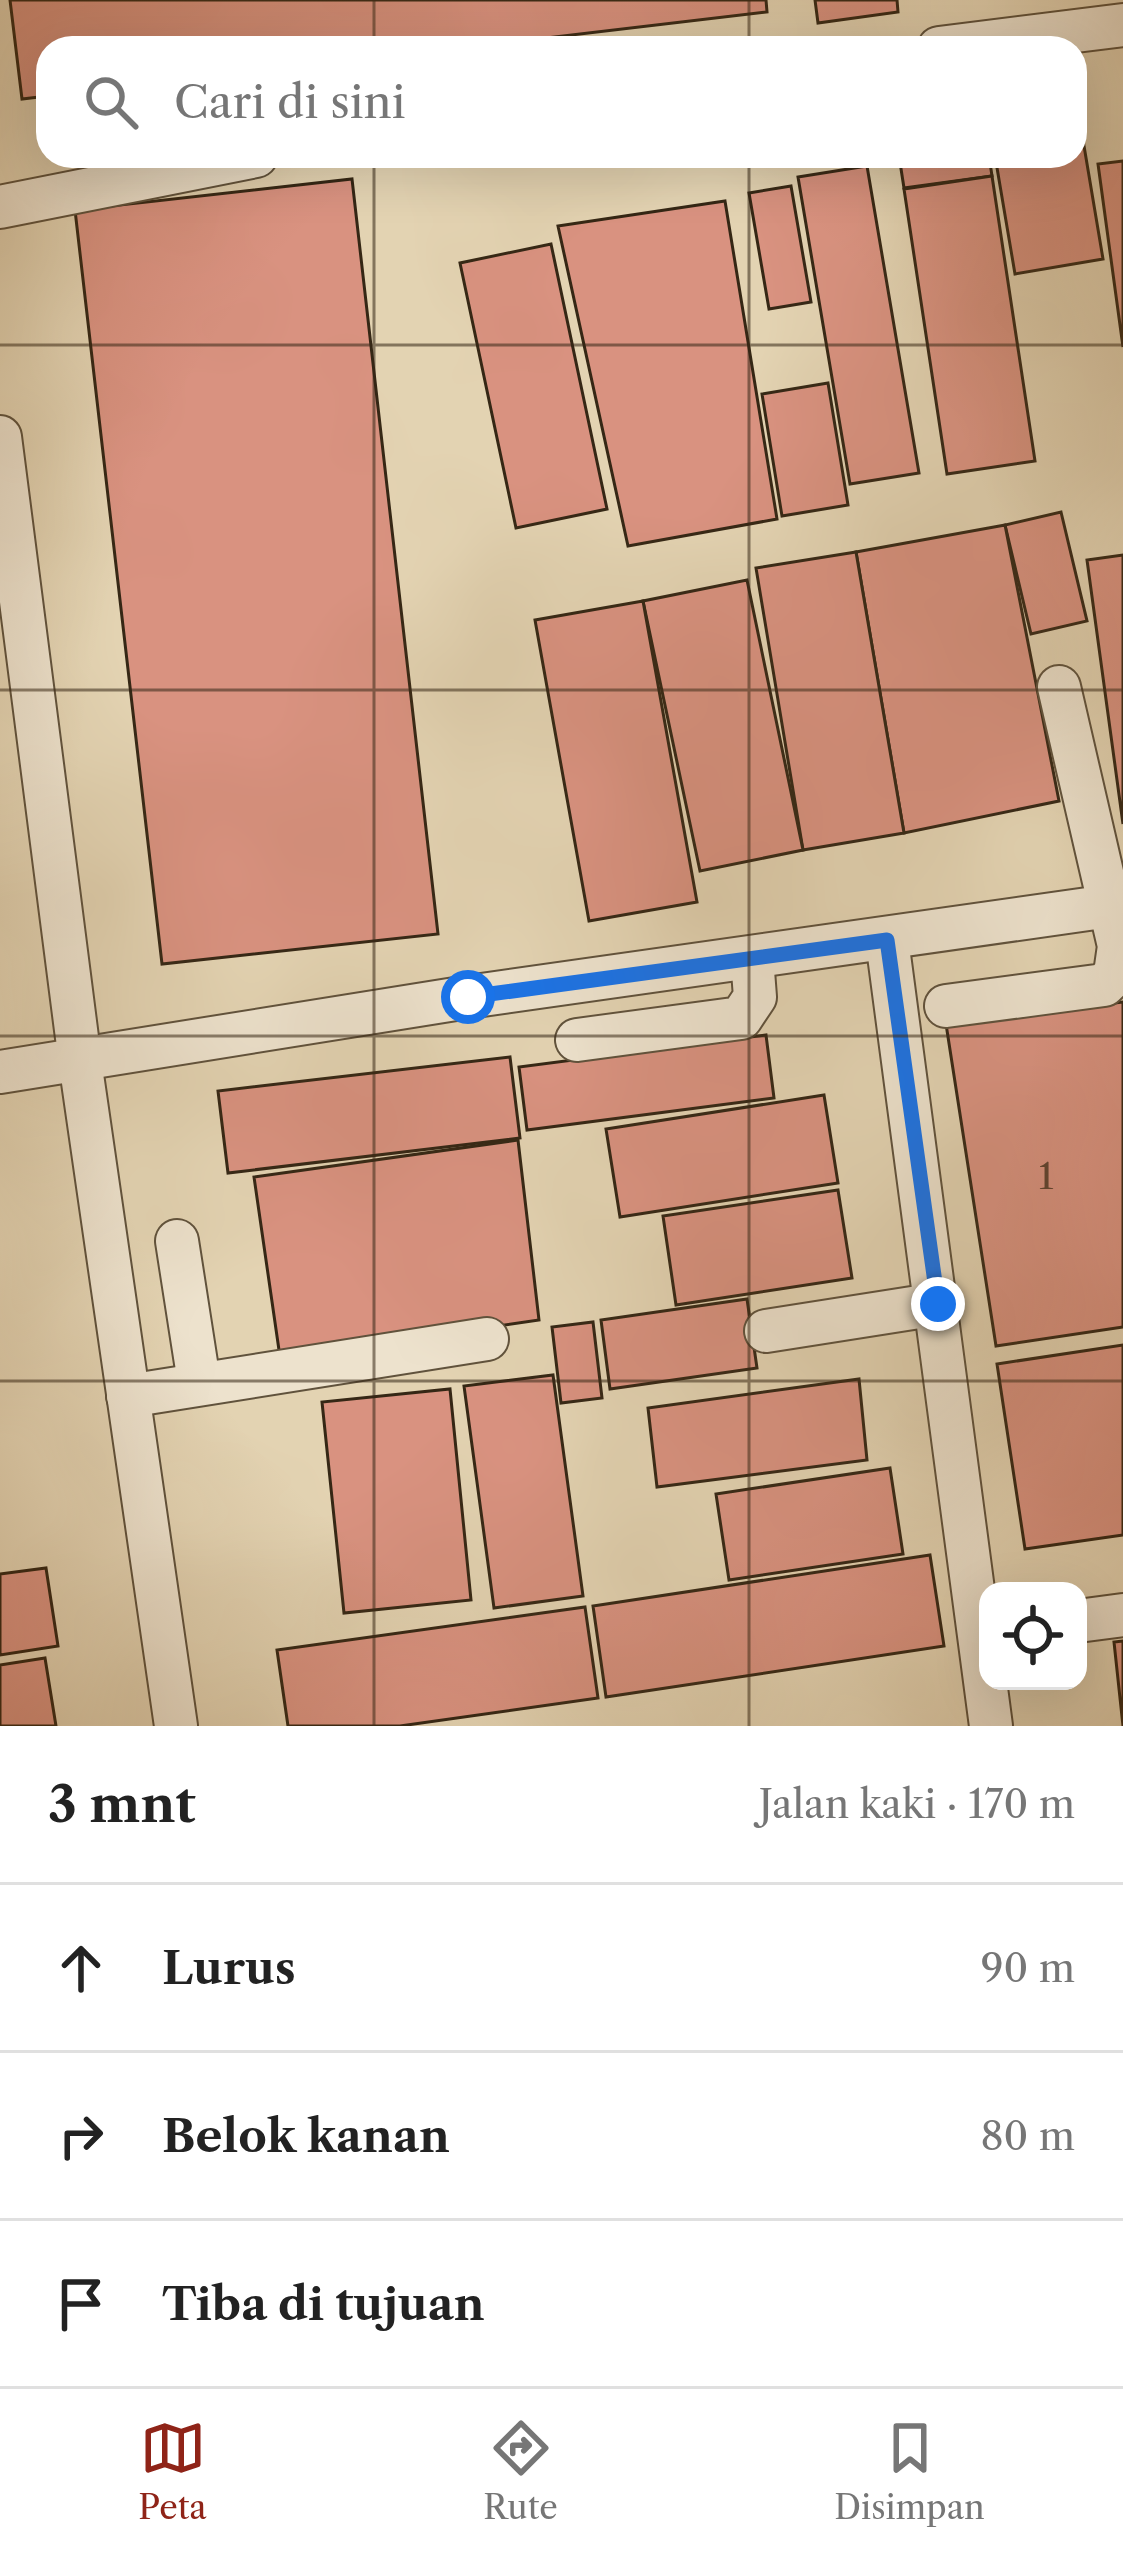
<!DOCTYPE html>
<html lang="id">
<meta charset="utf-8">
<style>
body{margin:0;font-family:"Libre Caslon Text",serif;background:#f2f2f2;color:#222}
.controls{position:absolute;right:36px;bottom:36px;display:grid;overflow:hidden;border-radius:24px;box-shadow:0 12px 48px #0002}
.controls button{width:108px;height:108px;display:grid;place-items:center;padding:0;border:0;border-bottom:3px solid #e0e0e0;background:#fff;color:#222;font:60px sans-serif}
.stop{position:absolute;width:36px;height:36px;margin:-27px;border:9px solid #1a73e8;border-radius:50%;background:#fff}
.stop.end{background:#1a73e8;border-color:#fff;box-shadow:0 3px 12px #0008}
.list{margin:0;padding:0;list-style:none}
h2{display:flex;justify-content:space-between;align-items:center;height:156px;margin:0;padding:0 48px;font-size:51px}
h2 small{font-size:39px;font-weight:400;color:#767676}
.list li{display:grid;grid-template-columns:78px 1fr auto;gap:36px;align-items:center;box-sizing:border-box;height:168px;padding:0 48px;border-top:3px solid #e0e0e0}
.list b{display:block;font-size:45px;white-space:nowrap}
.list em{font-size:39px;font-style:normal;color:#767676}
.icon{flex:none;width:66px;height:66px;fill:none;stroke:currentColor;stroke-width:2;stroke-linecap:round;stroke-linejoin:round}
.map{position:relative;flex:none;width:1123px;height:1726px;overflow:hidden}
.search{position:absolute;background:#fff;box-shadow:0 12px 48px #0002;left:36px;right:36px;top:36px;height:132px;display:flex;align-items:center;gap:30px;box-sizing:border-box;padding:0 42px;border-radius:36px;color:#767676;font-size:45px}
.sheet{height:660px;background:#fff}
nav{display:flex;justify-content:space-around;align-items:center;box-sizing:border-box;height:168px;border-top:3px solid #e0e0e0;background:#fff;font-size:33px;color:#767676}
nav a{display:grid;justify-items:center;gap:6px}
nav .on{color:#8f2418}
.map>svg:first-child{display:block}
.building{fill:#d99280;stroke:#352715;stroke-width:3}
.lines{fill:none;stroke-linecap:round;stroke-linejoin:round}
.minor-casing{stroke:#60523c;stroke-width:46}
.minor{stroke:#ede2cd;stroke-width:42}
.route{stroke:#1a73e8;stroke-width:15}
.grid{fill:none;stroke:#352715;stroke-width:3;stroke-opacity:0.55}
.labels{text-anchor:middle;stroke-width:9;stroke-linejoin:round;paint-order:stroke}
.number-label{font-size:36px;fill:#5e4230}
</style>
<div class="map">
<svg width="1123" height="1726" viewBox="0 0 1123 1726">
<rect width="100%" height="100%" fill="#e3d3b2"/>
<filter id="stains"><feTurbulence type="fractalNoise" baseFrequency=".00167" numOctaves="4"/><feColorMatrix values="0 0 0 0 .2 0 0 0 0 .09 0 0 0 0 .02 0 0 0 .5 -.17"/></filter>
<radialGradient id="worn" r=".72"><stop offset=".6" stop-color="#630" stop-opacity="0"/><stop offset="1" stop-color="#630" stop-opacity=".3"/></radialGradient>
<g class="building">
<path d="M10 0H766L767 12 461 48H48V96L22 99Z"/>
<path d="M815 0H897L898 12 818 23Z"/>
<path d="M1082 134 1103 259 1015 274 995 156H1075V136Z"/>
<path d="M899 156H989L992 176 904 188Z"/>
<path d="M1123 161V347L1098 164Z"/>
<path d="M867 166 919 473 850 484 798 177Z"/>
<path d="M992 176 1035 461 947 474 904 189Z"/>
<path d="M352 179 438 934 162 964 75 210Z"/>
<path d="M791 186 811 302 769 309 749 193Z"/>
<path d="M725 201 777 519 628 546 558 226Z"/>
<path d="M551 244 607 509 516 528 460 263Z"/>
<path d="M828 383 848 505 782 516 762 394Z"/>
<path d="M1061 512 1087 621 1031 634 1005 525Z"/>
<path d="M1005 525 1059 801 904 833 856 552Z"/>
<path d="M856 552 904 833 803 850 756 568Z"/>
<path d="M1123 555V824L1087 560Z"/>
<path d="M747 580 803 850 700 871 643 601Z"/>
<path d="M643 601 697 902 589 921 535 620Z"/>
<path d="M1123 1002V1327L996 1346 946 1024Z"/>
<path d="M766 1035 774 1098 527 1130 519 1067Z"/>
<path d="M510 1057 520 1138 228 1173 218 1091Z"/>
<path d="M824 1095 838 1183 620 1217 606 1129Z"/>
<path d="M518 1140 539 1320 280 1357 254 1177Z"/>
<path d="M838 1190 852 1278 676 1305 663 1216Z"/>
<path d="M747 1299 757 1368 610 1389 601 1320Z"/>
<path d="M593 1322 602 1398 561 1403 552 1327Z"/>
<path d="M1123 1345V1535L1025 1549 997 1364Z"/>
<path d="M553 1375 583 1596 494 1608 464 1386Z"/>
<path d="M859 1379 867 1460 657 1487 648 1408Z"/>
<path d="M450 1389 471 1600 344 1613 322 1402Z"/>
<path d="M890 1468 903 1554 729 1580 716 1494Z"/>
<path d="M930 1555 944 1646 606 1697 593 1606Z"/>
<path d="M46 1568 58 1646 0 1655V1574Z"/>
<path d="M585 1607 598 1698 400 1726H288L277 1650Z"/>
<path d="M1123 1641V1726L1114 1642Z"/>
<path d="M45 1658 56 1726H0V1665Z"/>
</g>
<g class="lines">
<g class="minor-casing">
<g id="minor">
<path d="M939 48 1123 25"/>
<path d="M0 207 256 156"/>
<path d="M0 437 80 1061 176 1726"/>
<path d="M887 940 991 1726"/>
<path d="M946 1006 1104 985 1115 974 1119 946 1059 687"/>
<path d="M577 1040 741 1018 755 997 752 958"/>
<path d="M0 1072 468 997 1123 904"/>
<path d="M177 1241 199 1382"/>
<path d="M766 1331 938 1304"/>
<path d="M128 1396 487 1339"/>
<path d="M1078 1621 1123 1615"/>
</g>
</g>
<use href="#minor" class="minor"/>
</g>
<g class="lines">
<path class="route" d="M468 997 887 940 938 1304"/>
</g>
<path class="grid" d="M374 0V48M749 0V48M374 156V1726M749 156V1726M0 345H1123M0 690H1123M0 1036H1123M0 1381H1123"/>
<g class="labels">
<g class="number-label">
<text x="1046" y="1189">1</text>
</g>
</g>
<rect width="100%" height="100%" filter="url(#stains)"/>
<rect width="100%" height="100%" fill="url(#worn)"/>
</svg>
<div class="controls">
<button><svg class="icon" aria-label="locate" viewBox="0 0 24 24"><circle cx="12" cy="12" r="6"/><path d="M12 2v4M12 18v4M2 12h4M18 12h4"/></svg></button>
</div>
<div class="stop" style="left:468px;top:997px"></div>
<div class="stop end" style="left:938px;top:1304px"></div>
<div class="search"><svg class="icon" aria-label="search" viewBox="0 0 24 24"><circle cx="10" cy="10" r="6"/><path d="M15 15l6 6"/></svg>Cari di sini</div>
</div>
<section class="sheet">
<h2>3 mnt<small>Jalan kaki · 170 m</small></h2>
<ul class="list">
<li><svg class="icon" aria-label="ahead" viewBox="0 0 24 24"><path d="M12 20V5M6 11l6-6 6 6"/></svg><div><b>Lurus</b></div><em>90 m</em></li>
<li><svg class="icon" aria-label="right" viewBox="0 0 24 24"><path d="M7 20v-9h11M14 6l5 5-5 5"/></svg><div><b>Belok kanan</b></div><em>80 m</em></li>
<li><svg class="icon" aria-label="arrive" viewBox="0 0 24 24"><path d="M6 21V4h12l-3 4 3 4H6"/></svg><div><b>Tiba di tujuan</b></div></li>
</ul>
</section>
<nav>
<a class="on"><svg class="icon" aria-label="map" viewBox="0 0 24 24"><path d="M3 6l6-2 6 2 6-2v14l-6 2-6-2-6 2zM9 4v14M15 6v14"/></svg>Peta</a>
<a><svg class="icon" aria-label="directions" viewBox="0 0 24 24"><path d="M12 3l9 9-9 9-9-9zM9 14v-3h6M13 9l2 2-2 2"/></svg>Rute</a>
<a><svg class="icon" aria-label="saved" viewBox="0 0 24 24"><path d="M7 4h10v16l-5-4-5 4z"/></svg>Disimpan</a>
</nav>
